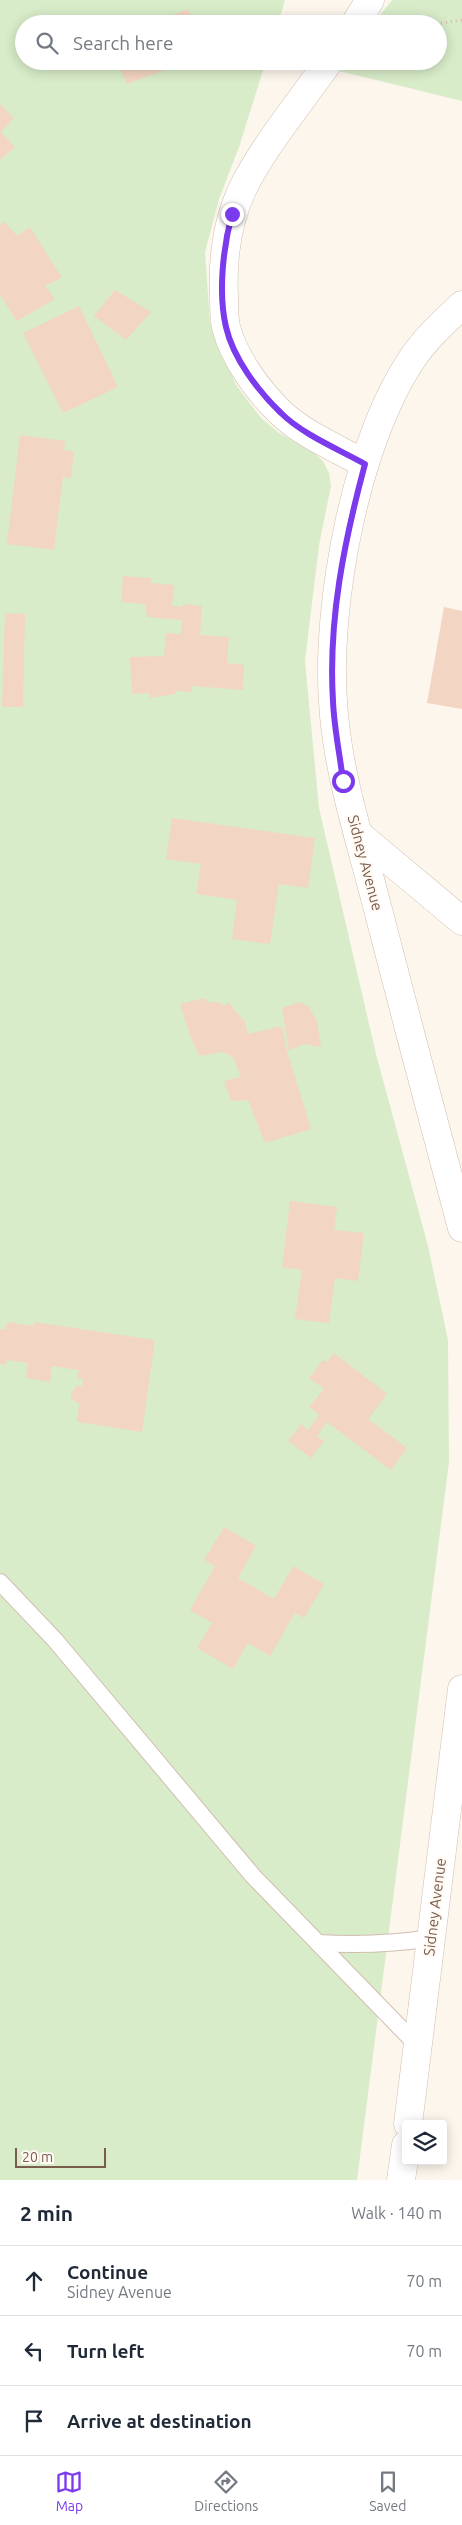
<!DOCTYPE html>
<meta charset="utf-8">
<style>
body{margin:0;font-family:Ubuntu,sans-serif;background:#f2f2f3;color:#1f2937}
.controls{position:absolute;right:15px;bottom:15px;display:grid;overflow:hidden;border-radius:5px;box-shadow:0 2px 12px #0003}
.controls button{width:45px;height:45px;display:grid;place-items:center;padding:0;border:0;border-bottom:1px solid #e0e1e3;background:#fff;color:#1f2937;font:25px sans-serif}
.scale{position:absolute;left:15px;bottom:12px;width:91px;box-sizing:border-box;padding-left:5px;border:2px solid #7a5c4d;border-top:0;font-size:14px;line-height:18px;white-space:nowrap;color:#7a5c4d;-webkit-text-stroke:4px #fffaf3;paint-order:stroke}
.stop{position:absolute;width:15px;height:15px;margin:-11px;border:4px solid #7c3aed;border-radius:50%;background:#fff}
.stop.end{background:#7c3aed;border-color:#fff;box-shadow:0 1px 5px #0008}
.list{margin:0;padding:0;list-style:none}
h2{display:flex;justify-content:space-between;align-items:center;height:65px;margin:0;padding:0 20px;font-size:21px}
h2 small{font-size:16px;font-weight:400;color:#747a83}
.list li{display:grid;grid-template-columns:32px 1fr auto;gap:15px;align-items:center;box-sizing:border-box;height:70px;padding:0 20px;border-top:1px solid #e0e1e3}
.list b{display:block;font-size:19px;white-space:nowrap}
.list p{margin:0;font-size:16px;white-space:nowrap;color:#747a83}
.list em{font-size:16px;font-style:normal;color:#747a83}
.icon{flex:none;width:28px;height:28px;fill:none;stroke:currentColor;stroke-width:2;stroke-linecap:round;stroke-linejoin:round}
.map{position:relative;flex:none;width:462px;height:2180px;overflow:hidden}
.search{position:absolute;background:#fff;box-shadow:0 2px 12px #0003;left:15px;right:15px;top:15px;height:55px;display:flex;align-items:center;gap:12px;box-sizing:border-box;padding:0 18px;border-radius:28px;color:#747a83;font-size:19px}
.sheet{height:275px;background:#fff}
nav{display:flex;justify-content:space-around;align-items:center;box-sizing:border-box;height:70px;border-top:1px solid #e0e1e3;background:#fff;font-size:14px;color:#747a83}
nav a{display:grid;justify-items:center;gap:2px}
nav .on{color:#7c3aed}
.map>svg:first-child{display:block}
.green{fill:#d8ecc9}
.building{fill:#f3d5c3}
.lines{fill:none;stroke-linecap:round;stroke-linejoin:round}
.service-casing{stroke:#d1beb0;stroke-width:18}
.minor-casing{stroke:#d1beb0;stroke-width:29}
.path{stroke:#d9b8a5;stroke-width:3;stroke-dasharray:1 4;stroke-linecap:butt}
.service{stroke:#fff;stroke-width:16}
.minor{stroke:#fff;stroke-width:28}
.route{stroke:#7c3aed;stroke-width:6}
.labels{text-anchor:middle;stroke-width:4;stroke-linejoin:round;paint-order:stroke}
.street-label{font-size:15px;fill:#7a5c4d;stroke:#fffaf3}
</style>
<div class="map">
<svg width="462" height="2180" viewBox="0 0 462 2180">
<rect width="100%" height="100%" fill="#fdf6ec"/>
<g class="green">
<path d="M0 0H285L278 24H24V61H266L239 147 219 199 205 252 210 323 236 385 261 418 279 433 312 451 323 461 329 473 331 486 319 545 305 661 319 808 376 1054 428 1246 448 1340 449 1462 357 2180H0Z"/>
<path d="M392 0H462V101L335 70 343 61H438V24H373Z"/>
</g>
<g class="building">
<path d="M188 9 194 24H150Z"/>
<path d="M116 61H189L127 84Z"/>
<path d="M0 104 14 118 1 132 15 147 0 160Z"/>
<path d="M5 222 17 236 30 227 62 278 45 286 55 299 17 321 0 295V225Z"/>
<path d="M115 290 151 312 126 340 94 316Z"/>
<path d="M79 306 118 387 63 413 23 333Z"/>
<path d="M20 435 65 441 64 450 74 451 71 478 63 477 54 550 7 544Z"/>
<path d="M123 576 151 578V583L174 585 172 606 183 607V604L202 606 200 635 229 637 227 663 244 665 243 690 192 686 191 692 176 691 175 694 150 698 149 693 132 694 130 657 164 656 166 633 181 634 182 620 147 617 145 604 121 602Z"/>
<path d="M444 607 462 611V709L427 703Z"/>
<path d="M5 613 25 614 23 707H2Z"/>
<path d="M172 818 315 838 308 888 279 884 270 944 232 939 237 900 196 894 201 864 166 859Z"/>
<path d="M204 998 208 1002H219L224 1006 229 1003 245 1022 248 1034 282 1026 287 1051 311 1129 265 1143 248 1100 231 1101 224 1081 241 1077 233 1057 223 1052 199 1056 190 1035 180 1004Z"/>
<path d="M300 1002 308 1006 317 1021 321 1047 304 1044 289 1051 282 1008Z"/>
<path d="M290 1201 337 1207 334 1230 364 1233 358 1281 335 1278 329 1323 295 1319 302 1270 282 1267Z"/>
<path d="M7 1322 33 1326 34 1322 155 1340 142 1432 77 1422 79 1404 71 1398V1393L77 1386H82L83 1379H77L79 1370 52 1366 50 1382 26 1378 28 1363 7 1360 6 1365 0 1364V1329L5 1330Z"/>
<path d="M334 1353 387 1394 368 1419 407 1448 391 1470 327 1422 317 1436 324 1441 311 1458 288 1441 301 1424 308 1430 319 1415 309 1407 324 1389 309 1378 323 1360 327 1362Z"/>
<path d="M224 1527 256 1546 238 1578 274 1599 293 1566 324 1584 304 1618 295 1613 270 1656 248 1643 233 1669 197 1648 212 1623 190 1610 215 1566 204 1560Z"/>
</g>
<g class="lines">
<g class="service-casing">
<g id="service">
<path d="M0 1582 55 1640 253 1876 418 2046"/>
<path d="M318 1943C356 1945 394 1944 431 1938"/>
</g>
</g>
<g class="minor-casing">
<g id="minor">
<path d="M355 24 370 0"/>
<path d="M329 61C302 100 270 138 247 180 227 217 222 256 224 297 224 307 224 318 226 327 234 358 258 391 281 413 303 434 338 449 365 464"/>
<path d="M462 305C444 322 426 338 412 359 356 442 326 603 333 702 337 770 359 836 376 902 404 1011 433 1119 462 1228"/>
<path d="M358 834 462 921"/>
<path d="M408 2124 462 1689"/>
<path d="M401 2180 406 2145"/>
</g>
</g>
<path class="path" d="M436 24 462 20"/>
<use href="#service" class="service"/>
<use href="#minor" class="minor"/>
</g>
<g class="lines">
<path class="route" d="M232 214C223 248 218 293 226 327 233 358 258 391 281 413 302 434 338 449 365 464 344 542 328 621 333 701 334 728 340 755 343 781"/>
</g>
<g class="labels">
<g class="street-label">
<text transform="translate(365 863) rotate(75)" y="5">Sidney Avenue</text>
<text transform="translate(435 1907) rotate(-83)" y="5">Sidney Avenue</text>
</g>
</g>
</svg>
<div class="controls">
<button><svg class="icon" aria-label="layers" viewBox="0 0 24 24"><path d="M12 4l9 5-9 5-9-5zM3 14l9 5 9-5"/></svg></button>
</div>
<div class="scale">20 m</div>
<div class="stop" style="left:343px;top:781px"></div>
<div class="stop end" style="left:232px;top:214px"></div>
<div class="search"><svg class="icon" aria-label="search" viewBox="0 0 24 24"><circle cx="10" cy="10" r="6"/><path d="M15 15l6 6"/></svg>Search here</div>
</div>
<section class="sheet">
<h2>2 min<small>Walk · 140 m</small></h2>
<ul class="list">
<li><svg class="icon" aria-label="ahead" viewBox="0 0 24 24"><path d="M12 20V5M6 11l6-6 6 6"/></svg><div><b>Continue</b><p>Sidney Avenue</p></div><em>70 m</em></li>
<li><svg class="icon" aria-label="left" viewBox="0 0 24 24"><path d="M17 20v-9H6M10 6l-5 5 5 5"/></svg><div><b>Turn left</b></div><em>70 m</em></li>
<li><svg class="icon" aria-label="arrive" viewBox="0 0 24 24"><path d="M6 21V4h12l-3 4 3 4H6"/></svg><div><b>Arrive at destination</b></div></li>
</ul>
</section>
<nav>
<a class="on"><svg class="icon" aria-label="map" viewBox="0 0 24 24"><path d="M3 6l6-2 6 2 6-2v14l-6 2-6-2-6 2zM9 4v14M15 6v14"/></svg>Map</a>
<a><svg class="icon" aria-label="directions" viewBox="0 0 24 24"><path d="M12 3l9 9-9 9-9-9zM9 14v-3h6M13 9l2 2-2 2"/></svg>Directions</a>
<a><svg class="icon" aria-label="saved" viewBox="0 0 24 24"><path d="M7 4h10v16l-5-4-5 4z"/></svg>Saved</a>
</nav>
